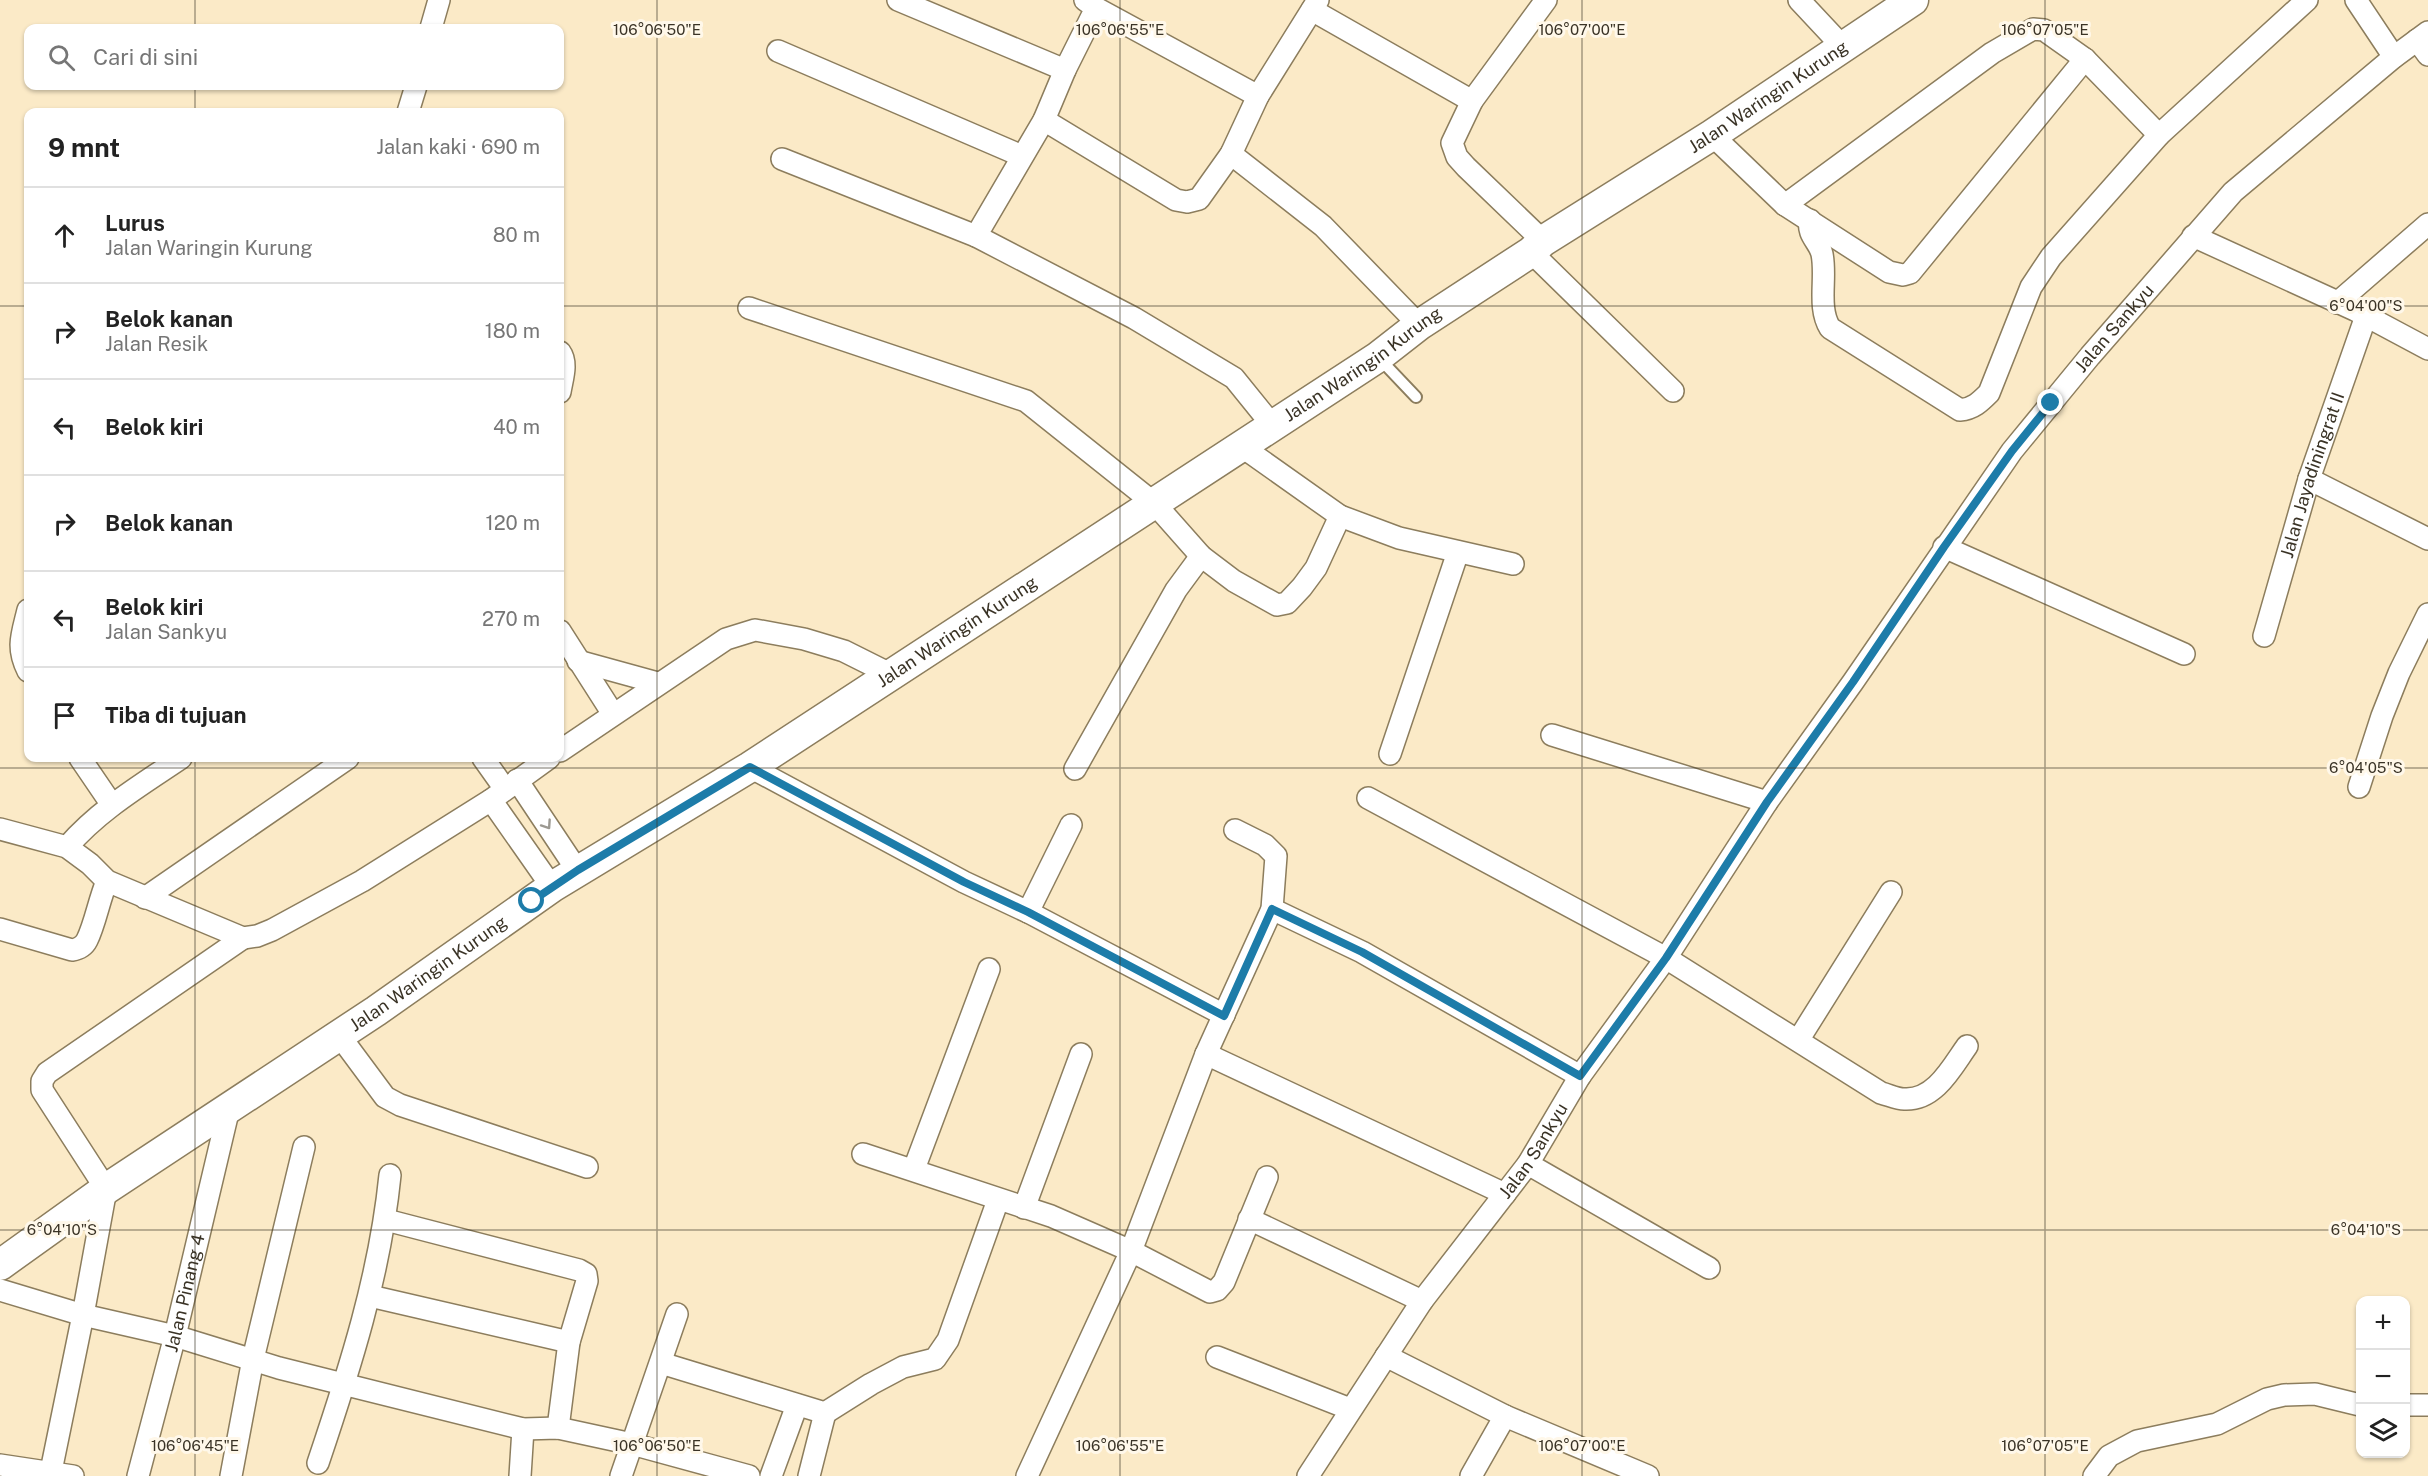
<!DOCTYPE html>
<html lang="id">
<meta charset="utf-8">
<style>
body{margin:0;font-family:"Public Sans",sans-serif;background:#f2f2f2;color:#222}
.controls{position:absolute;right:18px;bottom:18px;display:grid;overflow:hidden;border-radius:12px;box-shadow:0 2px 4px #0004}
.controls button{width:54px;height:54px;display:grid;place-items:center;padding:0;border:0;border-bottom:2px solid #e0e0e0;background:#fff;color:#222;font:30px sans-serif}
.stop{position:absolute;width:18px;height:18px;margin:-14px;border:4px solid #1d7ca9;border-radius:50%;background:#fff}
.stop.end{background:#1d7ca9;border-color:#fff;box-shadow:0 2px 6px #0008}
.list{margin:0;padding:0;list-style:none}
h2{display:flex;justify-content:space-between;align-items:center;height:78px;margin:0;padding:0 24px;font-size:26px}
h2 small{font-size:20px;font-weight:400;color:#767676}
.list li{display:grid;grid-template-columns:39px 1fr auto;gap:18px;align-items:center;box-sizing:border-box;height:96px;padding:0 24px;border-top:2px solid #e0e0e0}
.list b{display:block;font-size:22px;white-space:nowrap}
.list p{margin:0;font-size:20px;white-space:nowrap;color:#767676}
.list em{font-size:20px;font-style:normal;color:#767676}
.icon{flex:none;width:33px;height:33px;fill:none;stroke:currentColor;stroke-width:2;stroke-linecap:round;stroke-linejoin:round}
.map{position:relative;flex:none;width:2428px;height:1476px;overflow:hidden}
.search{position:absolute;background:#fff;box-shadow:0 2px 4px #0004;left:24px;top:24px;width:540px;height:66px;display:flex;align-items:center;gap:15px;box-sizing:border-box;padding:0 21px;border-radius:12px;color:#767676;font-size:22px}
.panel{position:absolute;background:#fff;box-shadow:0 2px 4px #0004;left:24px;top:108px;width:540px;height:654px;border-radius:12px}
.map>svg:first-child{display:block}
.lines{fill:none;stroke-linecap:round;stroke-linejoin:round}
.lane-casing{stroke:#8c7d5d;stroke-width:14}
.street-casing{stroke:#8c7d5d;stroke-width:24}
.secondary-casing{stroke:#8c7d5d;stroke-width:33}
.lane{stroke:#fff;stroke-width:10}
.street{stroke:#fff;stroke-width:21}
.secondary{stroke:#fff;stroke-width:30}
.oneway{stroke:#9c9992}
.route{stroke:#1d7ca9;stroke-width:8}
.ticks{fill:none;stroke:#3a3326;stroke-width:1.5;stroke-opacity:0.45}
.labels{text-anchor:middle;stroke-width:6;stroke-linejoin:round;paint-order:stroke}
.street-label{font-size:18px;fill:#3a3326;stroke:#fff8ea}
.ticks-label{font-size:15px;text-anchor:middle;fill:#3a3326;stroke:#fff8ea;stroke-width:6;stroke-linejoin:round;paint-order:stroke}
</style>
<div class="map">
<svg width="2428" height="1476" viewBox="0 0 2428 1476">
<rect width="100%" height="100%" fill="#fbeac7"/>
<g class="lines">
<g class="lane-casing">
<path id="lane" d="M1378 357 1416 397"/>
</g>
<g class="street-casing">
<g id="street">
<path d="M898 0 1065 70"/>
<path d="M1085 0 1096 8 1065 70 1044 120 976 236 1134 318 1234 378 1272 425"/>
<path d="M1799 0 1842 46"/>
<path d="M2356 0 2394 57"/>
<path d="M1096 8 1258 96 1318 0"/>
<path d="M1312 10 1472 101"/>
<path d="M431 28 439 0"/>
<path d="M2417 40 2428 55"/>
<path d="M778 51 1022 156"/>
<path d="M408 112 416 86"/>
<path d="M1044 120 1176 200 1187 202 1199 199 1231 154 1258 96"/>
<path d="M1712 135 1785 205 1889 272 1903 275 1910 273 2085 59"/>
<path d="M1231 154 1323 226 1419 325"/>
<path d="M782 159 976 236"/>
<path d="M1785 205 1992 53 2033 29 2044 30 2085 59 2159 135"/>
<path d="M1810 220C1807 236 1819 241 1822 254 1827 278 1817 307 1830 328L1960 410C1973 409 1980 402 1989 393L2031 287 2051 257 2159 135 2307 0"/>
<path d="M2193 236 2355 310 2428 349"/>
<path d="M1543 241 1466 167 1457 157 1452 143 1472 101 1546 0"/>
<path d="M1531 252 1673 391"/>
<path d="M2337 303 2428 224"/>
<path d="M749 308 1026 401 1155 504 1201 556 1234 581 1277 605 1287 603 1302 587 1316 568 1340 516"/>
<path d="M560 352C568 363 562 379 560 392"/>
<path d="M1241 446 1340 516 1399 538 1513 564"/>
<path d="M2309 479 2428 539"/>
<path d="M1944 547 2184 654"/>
<path d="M28 610C22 635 16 647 28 671"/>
<path d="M560 631 613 714"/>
<path id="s1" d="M2264 636 2309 479 2366 316"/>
<path d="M578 661 658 683"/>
<path d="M1552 735 1767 802"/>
<path d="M560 751 726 639 755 630 804 639 844 651 890 674"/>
<path d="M1390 754 1458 552"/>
<path d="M80 758 112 805"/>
<path d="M483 758 505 789"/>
<path d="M750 767 964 882 1028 912 1224 1015"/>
<path d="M1075 769 1176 590 1201 556"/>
<path d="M517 780 577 870"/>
<path d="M2359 787 2382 716 2399 673 2428 614"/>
<path d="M1368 798 1666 958 1881 1093C1889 1095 1897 1099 1904 1099 1935 1101 1952 1067 1967 1046"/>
<path d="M491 800 552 887"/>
<path d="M0 829 67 847 90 864 107 881 243 938 257 936 272 930 362 881 491 800 549 758"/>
<path d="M67 847C99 810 141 785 181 758"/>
<path d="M145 898 348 758"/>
<path d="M1272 909 1362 952 1580 1076"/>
<path d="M1028 912 1071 825"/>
<path d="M0 929 72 950C79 949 84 946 87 940 95 924 99 900 107 881"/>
<path d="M339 1035 385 1097 400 1105 587 1167"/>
<path d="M1799 1039 1891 892"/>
<path d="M1206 1054 1505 1194"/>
<path d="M863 1154 1051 1216 1131 1251 1210 1292 1217 1290 1224 1282 1267 1177"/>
<path d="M1528 1164 1709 1268"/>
<path d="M914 1169 989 969"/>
<path d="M1024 1208 1081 1054"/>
<path d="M1249 1219 1422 1301"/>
<path d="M386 1220 579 1270 586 1274 587 1281 569 1342 558 1428"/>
<path d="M0 1290 83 1315 175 1336 279 1368 523 1429 558 1428 632 1444 749 1476"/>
<path d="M370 1296 569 1342"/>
<path d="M1386 1356 1505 1416 1471 1476"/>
<path d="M1217 1357 1350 1409"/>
<path d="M661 1363 825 1413 871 1384 903 1367 935 1359 948 1340 998 1200"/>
<path d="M2406 1405H2428"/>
<path d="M1505 1416 1648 1476"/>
<path d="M318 1463C350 1368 380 1275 390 1175"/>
<path d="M0 1465 73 1476"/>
<path d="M50 1476 83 1315 106 1189 42 1090V1081L47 1073 243 938"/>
<path id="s2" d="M138 1476 175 1336 229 1108"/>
<path d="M231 1476 253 1359 304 1147"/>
<path d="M520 1476 523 1429"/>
<path d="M621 1476 677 1314"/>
<path d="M771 1476 797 1405"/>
<path d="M809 1476 825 1413"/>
<path d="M1027 1476 1131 1251 1206 1054 1272 909 1276 856 1265 845 1235 830"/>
<path id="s3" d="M1308 1476 1422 1301 1528 1164 1580 1076 1666 958 1767 802 1853 682 2012 451 2090 356 2233 192 2394 57 2428 32"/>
<path d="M2094 1476 2109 1456 2137 1441 2217 1424 2267 1399 2284 1395 2315 1394 2360 1405"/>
</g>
</g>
<g class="secondary-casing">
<g id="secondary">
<path id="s4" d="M0 1265 106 1189 376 1011 552 887 750 767 1378 357 1419 325 1531 252 1543 241 1712 135 1913 0"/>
</g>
</g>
<use href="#lane" class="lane"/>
<use href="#street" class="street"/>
<use href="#secondary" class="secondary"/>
</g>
<defs><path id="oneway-chevron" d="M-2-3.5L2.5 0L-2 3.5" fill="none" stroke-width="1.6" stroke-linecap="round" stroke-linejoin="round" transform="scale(1.5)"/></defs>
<use class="oneway" href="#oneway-chevron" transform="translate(547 825) rotate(56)"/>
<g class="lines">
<path class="route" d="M532 901 578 870 750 767 964 882 1028 912 1224 1016 1272 909 1362 952 1580 1076 1666 958 1767 802 1853 682 1944 547 2012 451 2051 403"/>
</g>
<path class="ticks" d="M195 0V28M657 0V1476M1120 0V1476M1582 0V1476M2045 0V1476M195 86V112M0 306H28M560 306H2428M195 758V1476M0 768H2428M0 1230H2428"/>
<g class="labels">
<g class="street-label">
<text dy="6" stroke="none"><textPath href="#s4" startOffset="2120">Jalan Waringin Kurung</textPath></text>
<text dy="6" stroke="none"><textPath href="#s3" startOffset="1404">Jalan Sankyu</textPath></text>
<text dy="6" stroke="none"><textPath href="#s4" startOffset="1634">Jalan Waringin Kurung</textPath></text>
<text dy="6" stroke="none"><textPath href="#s1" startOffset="168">Jalan Jayadiningrat II</textPath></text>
<text dy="6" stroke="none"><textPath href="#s4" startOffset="1148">Jalan Waringin Kurung</textPath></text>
<text dy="6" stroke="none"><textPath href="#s4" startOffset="518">Jalan Waringin Kurung</textPath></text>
<text dy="6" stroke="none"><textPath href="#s3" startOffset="396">Jalan Sankyu</textPath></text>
<text dy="6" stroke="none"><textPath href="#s2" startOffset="189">Jalan Pinang 4</textPath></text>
</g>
</g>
<g class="ticks-label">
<text x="657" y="35">106°06'50"E</text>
<text x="1120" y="35">106°06'55"E</text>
<text x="1582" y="35">106°07'00"E</text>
<text x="2045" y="35">106°07'05"E</text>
<text x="2366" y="311">6°04'00"S</text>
<text x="2366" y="773">6°04'05"S</text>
<text x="62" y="1235">6°04'10"S</text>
<text x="2366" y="1235">6°04'10"S</text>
<text x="195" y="1451">106°06'45"E</text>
<text x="657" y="1451">106°06'50"E</text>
<text x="1120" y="1451">106°06'55"E</text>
<text x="1582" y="1451">106°07'00"E</text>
<text x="2045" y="1451">106°07'05"E</text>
</g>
</svg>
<div class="controls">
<button>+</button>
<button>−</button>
<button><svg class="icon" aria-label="layers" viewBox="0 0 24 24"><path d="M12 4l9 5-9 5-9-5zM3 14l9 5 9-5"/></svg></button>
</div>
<div class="stop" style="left:532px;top:901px"></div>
<div class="stop end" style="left:2051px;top:403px"></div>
<div class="search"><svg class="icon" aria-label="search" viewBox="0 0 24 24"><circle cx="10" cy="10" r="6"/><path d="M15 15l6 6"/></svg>Cari di sini</div>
<section class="panel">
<h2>9 mnt<small>Jalan kaki · 690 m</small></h2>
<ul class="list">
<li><svg class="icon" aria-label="ahead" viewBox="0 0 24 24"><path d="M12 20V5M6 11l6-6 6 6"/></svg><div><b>Lurus</b><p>Jalan Waringin Kurung</p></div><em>80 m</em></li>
<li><svg class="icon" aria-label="right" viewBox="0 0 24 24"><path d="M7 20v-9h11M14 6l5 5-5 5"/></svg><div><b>Belok kanan</b><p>Jalan Resik</p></div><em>180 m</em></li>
<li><svg class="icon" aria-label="left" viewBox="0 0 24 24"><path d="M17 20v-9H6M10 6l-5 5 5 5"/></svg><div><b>Belok kiri</b></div><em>40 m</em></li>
<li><svg class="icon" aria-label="right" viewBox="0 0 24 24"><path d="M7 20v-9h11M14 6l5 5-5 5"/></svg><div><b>Belok kanan</b></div><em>120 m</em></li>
<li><svg class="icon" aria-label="left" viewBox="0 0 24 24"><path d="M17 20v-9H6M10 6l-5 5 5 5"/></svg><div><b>Belok kiri</b><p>Jalan Sankyu</p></div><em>270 m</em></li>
<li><svg class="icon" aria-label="arrive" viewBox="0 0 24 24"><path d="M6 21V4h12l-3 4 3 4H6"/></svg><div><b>Tiba di tujuan</b></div></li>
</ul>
</section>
</div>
